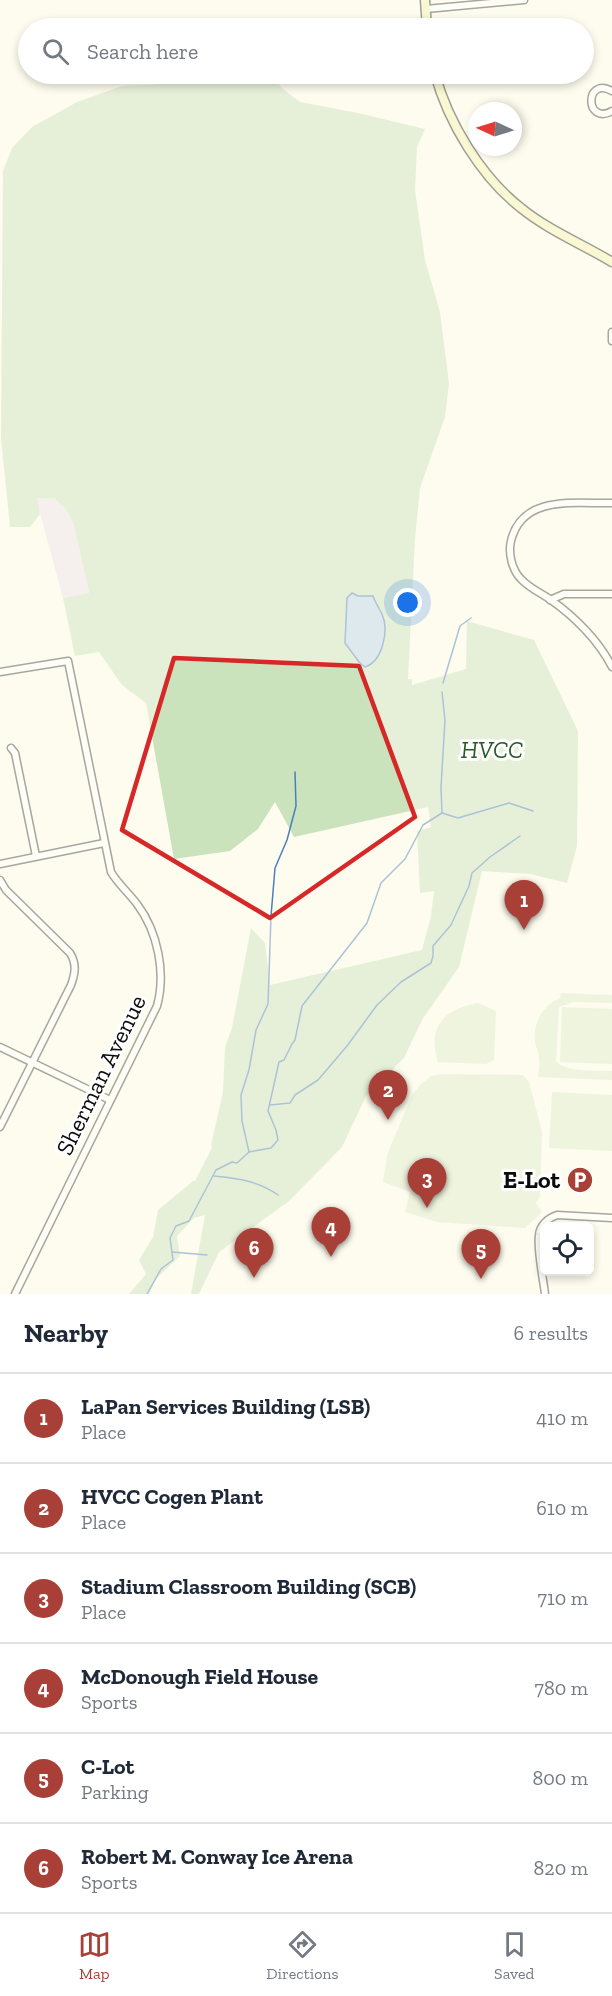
<!DOCTYPE html>
<style>
body{margin:0;font-family:"Zilla Slab",serif;background:#f6f6f7;color:#1f2937}
.controls{position:absolute;right:18px;bottom:18px;display:grid;overflow:hidden;border-radius:9px;box-shadow:0 3px 9px #0003}
.controls button{width:54px;height:54px;display:grid;place-items:center;padding:0;border:0;border-bottom:2px solid #e0e1e3;background:#fff;color:#1f2937;font:30px sans-serif}
.compass{position:absolute;left:468px;top:102px;width:54px;height:54px;border-radius:50%;background:#fff;box-shadow:0 3px 9px #0003;rotate:274deg}
.you{position:absolute;left:408px;top:603px;width:21px;height:21px;margin:-15px;border:4px solid #fff;border-radius:50%;background:#1a73e8;box-shadow:0 0 0 9px #1a73e833}
.badge{display:grid;place-items:center;width:39px;height:39px;border-radius:50%;background:#a94037;color:#fff;font-size:20px;font-weight:700}
.pin{position:absolute;translate:-50% -50px;filter:drop-shadow(0 2px 3px #0008)}
.pin::after{content:'';position:absolute;top:32px;width:21px;height:18px;background:inherit;clip-path:polygon(0 0,100% 0,50% 100%)}
.list{margin:0;padding:0;list-style:none}
h2{display:flex;justify-content:space-between;align-items:center;height:78px;margin:0;padding:0 24px;font-size:26px}
h2 small{font-size:20px;font-weight:400;color:#747a83}
.list li{display:grid;grid-template-columns:39px 1fr auto;gap:18px;align-items:center;box-sizing:border-box;height:90px;padding:0 24px;border-top:2px solid #e0e1e3}
.list b{display:block;font-size:22px;white-space:nowrap}
.list p{margin:0;font-size:20px;white-space:nowrap;color:#747a83}
.list em{font-size:20px;font-style:normal;color:#747a83}
.icon{flex:none;width:33px;height:33px;fill:none;stroke:currentColor;stroke-width:2;stroke-linecap:round;stroke-linejoin:round}
.map{position:relative;flex:none;width:612px;height:1294px;overflow:hidden}
.search{position:absolute;background:#fff;box-shadow:0 3px 9px #0003;left:18px;right:18px;top:18px;height:66px;display:flex;align-items:center;gap:15px;box-sizing:border-box;padding:0 21px;border-radius:33px;color:#747a83;font-size:22px}
.sheet{height:618px;background:#fff}
nav{display:flex;justify-content:space-around;align-items:center;box-sizing:border-box;height:84px;border-top:2px solid #e0e1e3;background:#fff;font-size:16px;color:#747a83}
nav a{display:grid;justify-items:center;gap:3px}
nav .on{color:#a94037}
.map>svg:first-child{display:block}
.industrial{fill:#eae2ea}
.green{fill:#cbe3bc}
.pitch{fill:#ddebcd}
.water{fill:#b9d3ed;stroke:#4a7fbb;stroke-width:1.5}
.lines{fill:none;stroke-linecap:round;stroke-linejoin:round}
.stream{stroke:#4a7fbb;stroke-width:1.5}
.street-casing{stroke:#3f3f3f;stroke-width:9}
.secondary-casing{stroke:#2e2e2e;stroke-width:11}
.street{stroke:#fff;stroke-width:6}
.secondary{stroke:#f3f4b2;stroke-width:8}
.marked{fill:none;stroke:#d62828;stroke-width:4.5;stroke-linejoin:round}
.labels{text-anchor:middle;stroke-width:6;stroke-linejoin:round;paint-order:stroke}
.park-label{font-size:24px;font-style:italic;fill:#2a5b26;stroke:#fff}
.street-label{font-size:24px;fill:#0c0c0c;stroke:#fff}
.poi-label{font-size:24px;font-weight:bold;fill:#0c0c0c;stroke:#fff;text-anchor:end}
</style>
<div class="map">
<svg width="612" height="1294" viewBox="0 0 612 1294">
<rect width="100%" height="100%" fill="#fdfcee"/>
<path class="industrial" d="M36 498H54L66 509 74 525 89 593 63 598Z"/>
<path class="green" d="M222 74H269L283 89 300 102 358 113 425 129 417 147 415 190 425 260 440 312 449 383 445 417 420 488 415 539 408 679H412V685L466 669 467 621 534 640 578 731 577 846 567 883 530 874 482 871 459 967 422 1020 404 1058 366 1096 342 1147 289 1201 219 1252 199 1294H191L205 1215 194 1218 177 1236 180 1256 155 1280 149 1294H129L146 1274 139 1260 153 1237 158 1210 193 1181H195L212 1148 211 1145 223 1092 225 1047 232 1028 251 928 265 943 270 985 422 950 431 916 434 891 420 893 417 831 431 827 428 807 294 837 275 802 258 829 230 851 174 859 146 703 122 685 99 652 75 656 63 598 89 593 74 525 66 509 54 498H37L40 514 30 527H10L1 438 3 171 12 148 32 127 77 102 122 86 201 82Z"/>
<g class="pitch">
<path d="M561 993 612 995V1003L573 1002 559 1007 556 1062C571 1073 594 1070 612 1071V1080L538 1077C539 1071 540 1064 539 1058 539 1052 535 1046 535 1040 533 1021 544 1005 560 998Z"/>
<path d="M478 1003 496 1011 494 1060 486 1064 438 1062C427 1027 444 1009 478 1003Z"/>
<path d="M562 1007 612 1009V1064L560 1062Z"/>
<path d="M442 1074 523 1075 529 1082 542 1132 540 1197 536 1203 542 1212 525 1228 437 1222 405 1212 410 1192 383 1182 387 1155 412 1095 421 1084 431 1076Z"/>
<path d="M552 1092 612 1095V1151L549 1148Z"/>
</g>
<path class="water" d="M352 593 358 596H373C375 602 379 608 382 614 389 630 383 661 365 667L359 662 345 643 347 598Z"/>
<g class="lines">
<g class="stream">
<path d="M443 683 460 626 471 618"/>
<path d="M442 813 458 818 509 803 533 811"/>
<path d="M270 1105 290 1103 295 1095 318 1080 347 1046 377 1005 401 982 431 963 433 956V946L451 925 469 886 472 873 490 857 520 836"/>
<path d="M249 1152 242 1121 241 1095 249 1070 256 1030 268 1004 271 916 275 868 287 840 296 806 295 772"/>
<path d="M214 1176C237 1178 258 1181 278 1195"/>
<path d="M172 1252 207 1255"/>
<path d="M147 1294 161 1269 173 1260 170 1238 176 1226 189 1221 216 1170 232 1162 237 1163 249 1152 271 1148 278 1140 276 1130 268 1111 279 1062 284 1060 292 1044 295 1040 302 1006 367 923 381 883 405 859 423 825 442 813 441 787 445 720 442 692"/>
</g>
<g class="street-casing">
<g id="street">
<path d="M426 9 524 0"/>
<path d="M612 91C584 76 585 126 612 111"/>
<path d="M612 332V341"/>
<path d="M612 503C576 504 522 494 511 541 508 553 512 570 521 579 529 588 541 593 551 600 575 617 599 641 612 667"/>
<path d="M550 600 564 594H612"/>
<path d="M0 672 68 661 111 872C118 884 129 893 137 904 158 932 166 973 157 1006L15 1294"/>
<path d="M11 748 15 753 36 856"/>
<path d="M0 864 104 843"/>
<path d="M0 880 6 890 70 953C77 964 75 974 71 985L0 1127"/>
<path d="M0 1047 110 1100"/>
<path d="M545 1294C543 1277 537 1251 539 1235 540 1225 548 1218 557 1215L612 1218"/>
</g>
</g>
<g class="secondary-casing">
<g id="secondary">
<path d="M425 0 427 28"/>
<path d="M435 74C448 122 481 177 521 208 548 230 582 244 612 262"/>
</g>
</g>
<use href="#street" class="street"/>
<use href="#secondary" class="secondary"/>
</g>
<path d="M0 0H612V1294H0ZM174 658 359 666 415 817 270 918 122 830Z" fill="#fdfcee" fill-opacity=".55" fill-rule="evenodd"/>
<path class="marked" d="M174 658 359 666 415 817 270 918 122 830Z"/>
<defs>
<g id="parking-disc" transform="scale(1.35)"><circle r="9.5" fill="#a94037" stroke="#fff"/><path d="M-3.5-5.5H1a3.5 3.5 0 0 1 0 7H-1V5.5H-3.5ZM-1-3.4V-.6H.8a1.4 1.4 0 0 0 0-2.8Z" fill="#fff"/></g>
</defs>
<g fill-rule="evenodd">
<use href="#parking-disc" x="580" y="1180"/>
</g>
<g class="labels">
<g class="park-label">
<text x="492" y="758">HVCC</text>
</g>
<g class="street-label">
<text transform="translate(101 1075) rotate(-64)" y="8">Sherman Avenue</text>
</g>
<g class="poi-label">
<text x="560" y="1188">E-Lot</text>
</g>
</g>
</svg>
<div class="controls">
<button><svg class="icon" aria-label="locate" viewBox="0 0 24 24"><circle cx="12" cy="12" r="6"/><path d="M12 2v4M12 18v4M2 12h4M18 12h4"/></svg></button>
</div>
<svg class="compass" viewBox="-18 -18 36 36"><path d="M0-13l5 13h-10z" fill="#e53935"/><path d="M0 13l5-13h-10z" fill="#747a83"/></svg>
<div class="you"></div>
<div class="pin badge" style="left:524px;top:930px">1</div>
<div class="pin badge" style="left:388px;top:1120px">2</div>
<div class="pin badge" style="left:427px;top:1208px">3</div>
<div class="pin badge" style="left:331px;top:1257px">4</div>
<div class="pin badge" style="left:481px;top:1279px">5</div>
<div class="pin badge" style="left:254px;top:1278px">6</div>
<div class="search"><svg class="icon" aria-label="search" viewBox="0 0 24 24"><circle cx="10" cy="10" r="6"/><path d="M15 15l6 6"/></svg>Search here</div>
</div>
<section class="sheet">
<h2>Nearby<small>6 results</small></h2>
<ul class="list">
<li><span class="badge">1</span><div><b>LaPan Services Building (LSB)</b><p>Place</p></div><em>410 m</em></li>
<li><span class="badge">2</span><div><b>HVCC Cogen Plant</b><p>Place</p></div><em>610 m</em></li>
<li><span class="badge">3</span><div><b>Stadium Classroom Building (SCB)</b><p>Place</p></div><em>710 m</em></li>
<li><span class="badge">4</span><div><b>McDonough Field House</b><p>Sports</p></div><em>780 m</em></li>
<li><span class="badge">5</span><div><b>C-Lot</b><p>Parking</p></div><em>800 m</em></li>
<li><span class="badge">6</span><div><b>Robert M. Conway Ice Arena</b><p>Sports</p></div><em>820 m</em></li>
</ul>
</section>
<nav>
<a class="on"><svg class="icon" aria-label="map" viewBox="0 0 24 24"><path d="M3 6l6-2 6 2 6-2v14l-6 2-6-2-6 2zM9 4v14M15 6v14"/></svg>Map</a>
<a><svg class="icon" aria-label="directions" viewBox="0 0 24 24"><path d="M12 3l9 9-9 9-9-9zM9 14v-3h6M13 9l2 2-2 2"/></svg>Directions</a>
<a><svg class="icon" aria-label="saved" viewBox="0 0 24 24"><path d="M7 4h10v16l-5-4-5 4z"/></svg>Saved</a>
</nav>
